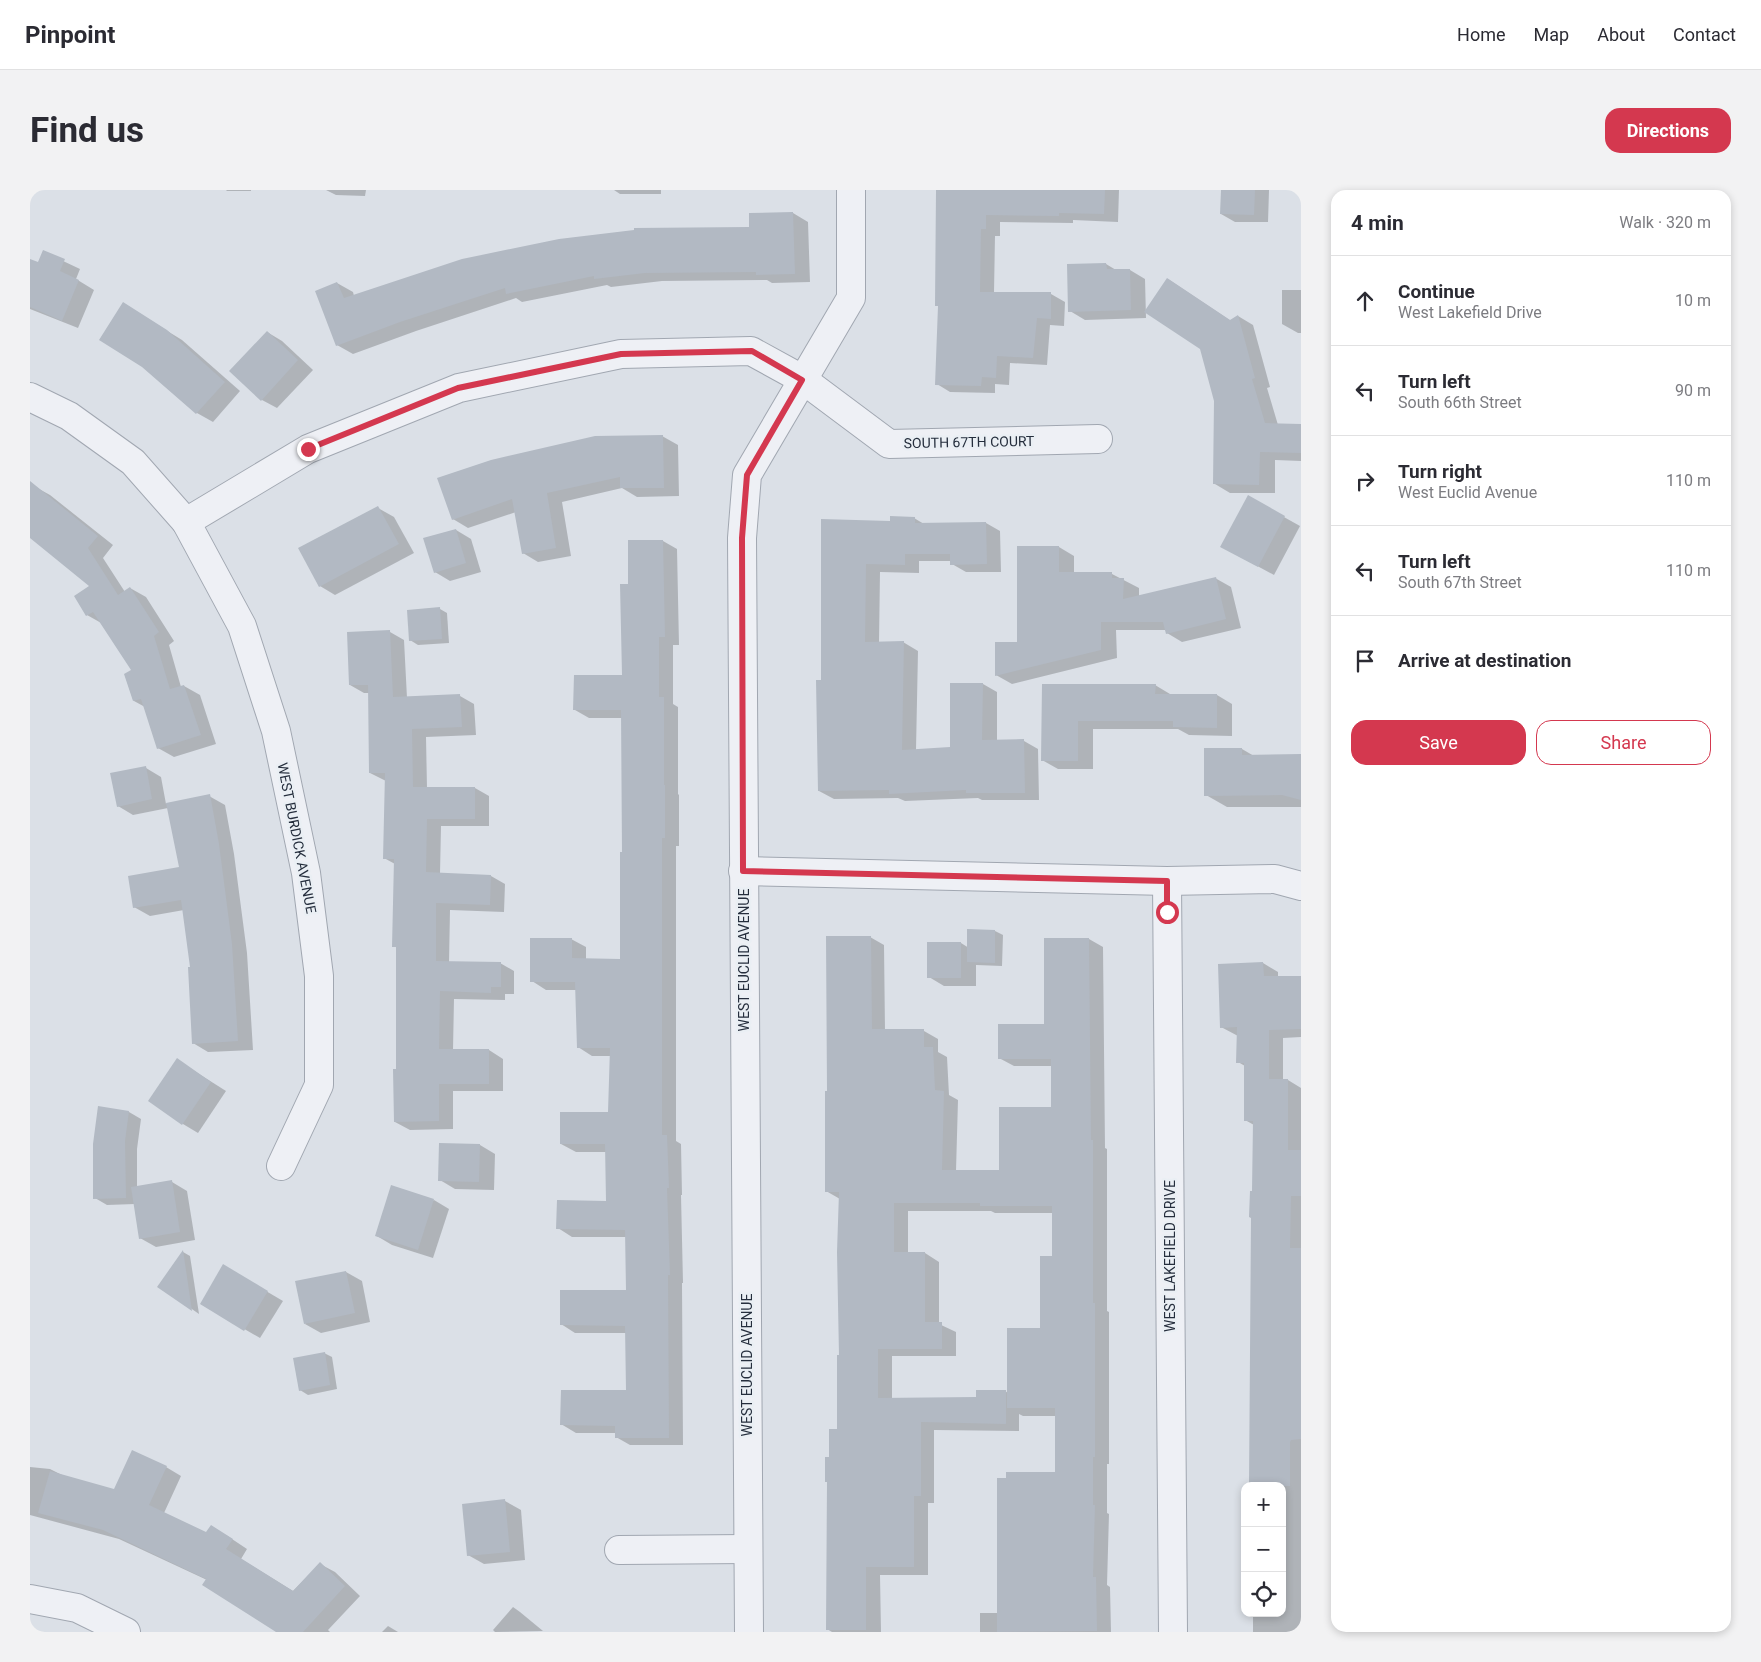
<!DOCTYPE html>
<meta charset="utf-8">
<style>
body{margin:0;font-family:Roboto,sans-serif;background:#f2f2f3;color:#2b2b33}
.controls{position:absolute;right:15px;bottom:15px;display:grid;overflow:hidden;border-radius:10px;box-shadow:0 2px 8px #0003}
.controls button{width:45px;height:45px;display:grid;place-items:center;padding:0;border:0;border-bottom:1px solid #e1e1e2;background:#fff;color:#2b2b33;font:25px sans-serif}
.stop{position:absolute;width:15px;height:15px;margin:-11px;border:4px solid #d4384f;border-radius:50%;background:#fff}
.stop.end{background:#d4384f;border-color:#fff;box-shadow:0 1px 5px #0008}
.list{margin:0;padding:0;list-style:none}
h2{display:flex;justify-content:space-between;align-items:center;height:65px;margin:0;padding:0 20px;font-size:21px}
h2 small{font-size:16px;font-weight:400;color:#7c7c81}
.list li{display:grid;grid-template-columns:32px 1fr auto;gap:15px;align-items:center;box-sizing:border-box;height:90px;padding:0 20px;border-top:1px solid #e1e1e2}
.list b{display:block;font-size:19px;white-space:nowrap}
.list p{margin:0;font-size:16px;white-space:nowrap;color:#7c7c81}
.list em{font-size:16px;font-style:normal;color:#7c7c81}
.actions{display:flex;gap:10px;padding:15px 20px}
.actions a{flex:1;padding:11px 0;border:1px solid #d4384f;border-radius:15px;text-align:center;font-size:18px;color:#d4384f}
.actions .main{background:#d4384f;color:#fff}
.icon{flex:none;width:28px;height:28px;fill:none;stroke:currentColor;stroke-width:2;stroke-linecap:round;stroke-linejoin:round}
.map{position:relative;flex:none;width:1271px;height:1442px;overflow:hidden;border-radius:15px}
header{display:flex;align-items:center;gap:30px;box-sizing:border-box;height:70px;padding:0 25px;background:#fff;border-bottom:1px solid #e1e1e2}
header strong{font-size:24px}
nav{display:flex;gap:28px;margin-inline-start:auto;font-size:18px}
.intro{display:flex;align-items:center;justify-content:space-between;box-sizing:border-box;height:120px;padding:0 30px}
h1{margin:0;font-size:35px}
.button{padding:12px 22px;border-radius:15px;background:#d4384f;color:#fff;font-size:18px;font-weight:700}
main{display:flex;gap:30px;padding:0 30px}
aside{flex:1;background:#fff;border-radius:15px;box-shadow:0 2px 8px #0003}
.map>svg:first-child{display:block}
.shadow{fill:#0003;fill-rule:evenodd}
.building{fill:#b2b9c3}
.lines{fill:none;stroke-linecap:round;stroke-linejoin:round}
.street-casing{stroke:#a1a7b1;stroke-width:30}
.street{stroke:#eef0f5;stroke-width:28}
.route{stroke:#d4384f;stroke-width:6}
.labels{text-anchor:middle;stroke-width:5;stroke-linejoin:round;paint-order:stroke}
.street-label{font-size:14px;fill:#252e3d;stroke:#eaeff4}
</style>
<header>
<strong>Pinpoint</strong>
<nav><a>Home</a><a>Map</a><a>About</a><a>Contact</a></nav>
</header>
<div class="intro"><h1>Find us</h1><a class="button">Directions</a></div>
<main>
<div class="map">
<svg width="1271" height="1442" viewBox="0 0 1271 1442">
<rect width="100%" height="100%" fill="#dbe0e7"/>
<g class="shadow">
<path d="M196 0H221V1H197Z"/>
<path d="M296 0H336L335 6 306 5Z"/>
<path d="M584 0H631V4H590Z"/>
<path d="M908 0H1089L1088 32 1043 30V33L970 32V46H965L964 103 1021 104 1035 112 1034 136 1020 135 1017 175 980 173 979 195 965 194V203L920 202 907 194 909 117Z"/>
<path d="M1192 0H1239L1238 32H1205L1191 24Z"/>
<path d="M763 23 778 32 780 92 742 93 737 90 632 91 581 97 577 95 492 112 486 108 386 141 323 164 307 155V93L323 102 324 106 720 38Z"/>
<path d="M14 62 50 79 46 89 64 100 48 138 0 119V70L9 74Z"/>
<path d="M1076 74 1086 80H1100L1115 89 1116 128 1055 130 1040 121Z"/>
<path d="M1138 89 1201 131 1208 126 1223 135 1240 197 1237 198 1248 235H1271V271L1245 270V303H1200L1185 294V211L1171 158Z"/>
<path d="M1252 100H1271V143H1268L1252 134Z"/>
<path d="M108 123 152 150 210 201 183 232 167 223 113 176Z"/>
<path d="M237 142 252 151 283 180 247 218 232 210Z"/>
<path d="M632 246 648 255 649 306 607 307 592 298 532 312 541 366 508 372 493 363 486 322 438 338 423 329Z"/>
<path d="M0 294 20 305 83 355 73 368 95 402 100 398 116 407 144 451 139 455 151 497 154 496 170 505 186 554 144 567 128 558 115 517 104 511 103 481 73 434 57 425 61 396 0 346Z"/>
<path d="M1218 307 1270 336 1244 385 1207 365Z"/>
<path d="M348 318 364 327 384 363 305 405 290 396Z"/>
<path d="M884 328 894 334 956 333 970 341 971 382H936L922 374V371H889V383L850 382 849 453 873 452 888 461 886 560 922 558 953 494 967 502V551H994L1008 559 1009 610H952L948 608 875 611 868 608 804 609 789 601 792 491V330L861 333Z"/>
<path d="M426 340 441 349 451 382 420 391 405 382Z"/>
<path d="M633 351 647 359 649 455H643V514L648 517V604L649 605V656H646V951L651 954 652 1005H651L653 1093H652L653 1255H600L586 1247V1243H546L531 1234 597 1202 596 1143H545L531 1134 598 1102 596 1047H542L528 1038 577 1013 576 962H546L531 954 579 923 581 866H562L548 857 546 800H516L502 791 541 749 556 757V770H591L593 663V528H559L545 520 593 486 600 396Z"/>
<path d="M1029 357 1044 366V383L1082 384 1109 398V406L1185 388 1201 397 1211 438 1152 452 1137 443 1136 440H1086L1087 468 982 494 966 485 988 453Z"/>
<path d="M410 419 417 423 419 453 388 455 380 450Z"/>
<path d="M360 442 374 450 377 508 430 506 444 514 446 545 396 547 397 598H445L459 606V636H411L410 684 461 686 475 694 474 722 420 720 419 773H470L484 781V804H475V810L424 809 423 860H459L473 869V901H423V939L380 940 365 932 368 880V758L363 756 365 674 354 668 356 591 340 583 339 503H334L320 495 318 444Z"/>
<path d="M1013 495H1125L1140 504 1187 505 1202 514V546L1159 545 1148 539H1063V579H1028L1012 570Z"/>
<path d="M1212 559 1224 566 1271 565V617H1197L1176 605Z"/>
<path d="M116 578 131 587 136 614 179 606 195 615 204 664 217 763 223 860 178 862 163 853 162 778 154 720 120 726 104 717 150 678 138 618 103 625 88 616Z"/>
<path d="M939 741H965L973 745 972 776 946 775V796H914L899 787 931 753 939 758Z"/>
<path d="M840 747 854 755 855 841H894L908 849V862L917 867 919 905 928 910 926 981H970L1023 918V876H984L969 868 1016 835 1059 749 1073 757 1075 958 1077 959V1121L1079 1122V1274H1077V1323L1079 1324 1077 1395 1080 1397 1081 1442H950V1423H968L1026 1284V1226H993L989 1224V1241L904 1240V1313H898V1385H850L851 1442H802L797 1439 800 1268 808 1241 810 1166V1009L796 1001 798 902ZM878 1021H961L965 1023H1024V1067L1011 1140 978 1203 975 1201 947 1209 862 1210V1166H926V1142L909 1134V1072L895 1063H878Z"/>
<path d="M1233 773 1248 782V787H1271V847L1253 848V890H1258L1271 898V1442H1223V1423H1252V1296L1223 1003 1224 935 1215 930V876L1208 872V846L1191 837 1190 775Z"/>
<path d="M147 870 196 901 168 943 153 934Z"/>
<path d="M69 917 99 922 111 929 107 959V997L142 992 157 1001 165 1050 126 1057 110 1048 105 1014 77 1015 65 1008Z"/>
<path d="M450 955 465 964 464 1000 425 999 410 990Z"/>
<path d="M404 1010 419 1019 403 1068 362 1055 347 1046Z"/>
<path d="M153 1062 160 1066 169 1124 129 1096Z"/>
<path d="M193 1076 253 1111 230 1148 171 1114Z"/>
<path d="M316 1082 332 1091 340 1132 291 1143 275 1134Z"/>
<path d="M294 1163 302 1167 307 1199 278 1205 270 1200Z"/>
<path d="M0 1277 20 1279 34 1286 85 1301 136 1277 151 1286 134 1323 177 1344 196 1345 217 1359 211 1369 263 1401 290 1374 305 1382 330 1406 298 1440 300 1442H249L177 1390 89 1349 0 1325Z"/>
<path d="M475 1311 491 1320 495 1370 454 1374 438 1365Z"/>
<path d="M483 1417 490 1422 513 1441 465 1442 463 1440Z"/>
<path d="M358 1436 368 1442H352Z"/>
</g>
<g class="building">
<path d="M906 0H1075L1074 24 1029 23V26L956 25V39H951L950 102H1021V129L1007 128 1003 168 967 166 966 188 952 187 951 196 905 195 908 116H905Z"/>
<path d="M1191 0H1225L1224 25 1190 24Z"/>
<path d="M763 22 765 84 726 85V82L615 83 564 89V86L476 104 475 98 370 132 306 156 285 101 307 92 314 108 432 69 529 49 604 40V38L719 37V23Z"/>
<path d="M13 60 35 69 30 81 49 90 32 131 0 117V69L8 72Z"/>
<path d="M1076 73 1077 79H1100L1101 120 1038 122 1037 74Z"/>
<path d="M1137 88 1200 130 1208 125 1225 188 1222 189 1235 233 1271 234V263L1230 262 1229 295 1183 294 1184 211 1170 159 1114 122Z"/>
<path d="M93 112 137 140 195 192 166 224 112 177 69 150Z"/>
<path d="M237 141 268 170 231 211 199 181Z"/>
<path d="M633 245 634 298H590V287L517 303 526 358 492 364 482 309 422 330 407 288 461 270 565 246Z"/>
<path d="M0 291 68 346 58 358 88 405 100 397 129 442 124 446 140 499 154 495 171 545 127 559 111 509 103 511 94 484 101 480 63 422 56 426 44 406 59 396 0 348Z"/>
<path d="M1218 305 1255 326 1228 377 1190 357Z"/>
<path d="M348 316 369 354 289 397 268 358Z"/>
<path d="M860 326 885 327V333L956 332 957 374 920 375V364H875V375L836 374 835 452 874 451 872 560 920 557V493H953L952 550 994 549 995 603H936V600L859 604V600L788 601 786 490H791V329L860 331Z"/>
<path d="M426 339 436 373 404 383 393 348Z"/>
<path d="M598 350H633L635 447H629V507H634V595H635V648H632V945H637L639 998H637L640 1085H638L639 1248H585V1236L530 1235 531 1200H596L595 1136 530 1135V1100H596L595 1040 526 1039 527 1010 576 1011 575 954H530V922H578L580 858H547L545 792H500V748H542V768L590 769V662H592L591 520H543L544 485H592L590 394H598Z"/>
<path d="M987 356H1029V382H1082V388H1094L1093 409 1186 387 1196 429 1136 444 1133 432H1071V460L965 486V452H987Z"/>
<path d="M410 417 412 449 379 451 377 420Z"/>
<path d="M360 440 363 507 430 504 432 537 382 539 383 597H445V629H397L396 682 461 685 460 715 406 713V771L471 772V797H461V803L410 801 409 859H459V894H409V931L364 932 363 879H366V757H362L364 669H353L355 583H339L338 495H319L317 442Z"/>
<path d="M1012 494H1126L1125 504H1187V538L1143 537V531H1048V571H1011Z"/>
<path d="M1174 558H1212V565L1271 564V610L1252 605 1174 606Z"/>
<path d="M116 576 122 609 87 617 80 583Z"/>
<path d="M180 604 189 654 202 754 208 851 162 854 158 777H160L151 710 103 718 98 686 149 677 136 613Z"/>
<path d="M937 739 965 740V773L937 772Z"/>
<path d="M796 746H841L842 839H894V857H903L905 900 914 901 912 980H969V917H1021V869H968V834H1014V748H1059L1061 950H1063V1113H1065V1267H1063V1315H1065L1063 1387H1066L1067 1441 967 1442V1288H976V1282H1025V1218H977V1138H1010V1066H1022V1016H950V1013H864V1062H895V1132H912V1159H848V1208L946 1207V1200H976V1234L891 1232V1306H884V1377H836V1440H796L797 1292H795V1267H799V1239H807V1165H809L807 1062 809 1002H795V901H797Z"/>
<rect x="897" y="752" width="34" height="36"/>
<path d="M1233 772 1234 786H1271V839L1239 840V889H1258V960H1271V1006H1261L1260 1058H1271V1249L1261 1250 1260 1252V1296H1219L1221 1028 1219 1027 1220 1001H1222L1223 931H1214V873H1206L1207 837 1190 838 1188 774Z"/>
<path d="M147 868 181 892 152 935 118 911Z"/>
<path d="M68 916 99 921 95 951 96 1008 63 1009V954Z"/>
<path d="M409 953 450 954 449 992 408 991Z"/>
<path d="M142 990 150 1042 109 1049 101 997Z"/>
<path d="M361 995 404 1009 388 1060 345 1046Z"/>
<path d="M153 1060 162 1121 127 1097Z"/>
<path d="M193 1074 238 1101 214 1141 170 1114Z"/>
<path d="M316 1081 325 1123 274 1134 265 1091Z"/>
<path d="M295 1162 300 1195 269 1201 263 1168Z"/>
<path d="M102 1260 137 1276 119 1315 176 1342 181 1335 203 1349 196 1359 263 1401 290 1372 315 1396 273 1442H246L172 1395 176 1389 73 1340 8 1323 20 1281 84 1299Z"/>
<path d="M475 1309 480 1362 437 1366 432 1314Z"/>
</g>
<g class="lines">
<g class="street-casing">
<g id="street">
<path d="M0 207 39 226 103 272 156 332 278 259 429 198 591 164 721 161 772 189 859 254 1068 249"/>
<path d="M156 332 212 436 246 541 276 683 289 786V895L251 976"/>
<path d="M713 681 1137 691 1245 689 1271 696"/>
<path d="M1137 691 1143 1442"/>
<path d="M589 1360 718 1359"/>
<path d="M0 1409 47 1418 96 1442"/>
<path d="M719 1442 712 348 717 285 821 108V0"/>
</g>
</g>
<use href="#street" class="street"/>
</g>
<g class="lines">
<path class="route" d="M278 259 428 198 591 164 722 161 772 190 717 285 712 348 713 681 1137 691V722"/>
</g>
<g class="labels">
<g class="street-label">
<text transform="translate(939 252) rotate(-1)" y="5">SOUTH 67TH COURT</text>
<text transform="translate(267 648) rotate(79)" y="5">WEST BURDICK AVENUE</text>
<text transform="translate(714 770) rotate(-90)" y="5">WEST EUCLID AVENUE</text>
<text transform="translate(1140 1066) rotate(-90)" y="5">WEST LAKEFIELD DRIVE</text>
<text transform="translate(717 1175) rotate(-90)" y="5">WEST EUCLID AVENUE</text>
</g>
</g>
</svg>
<div class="controls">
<button>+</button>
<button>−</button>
<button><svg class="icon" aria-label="locate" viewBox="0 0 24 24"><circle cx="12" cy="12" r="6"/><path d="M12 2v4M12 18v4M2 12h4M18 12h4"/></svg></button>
</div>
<div class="stop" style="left:1137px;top:722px"></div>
<div class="stop end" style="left:278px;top:259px"></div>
</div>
<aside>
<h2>4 min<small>Walk · 320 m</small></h2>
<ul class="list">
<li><svg class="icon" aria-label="ahead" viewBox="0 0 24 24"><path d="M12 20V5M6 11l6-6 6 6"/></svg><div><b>Continue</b><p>West Lakefield Drive</p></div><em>10 m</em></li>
<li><svg class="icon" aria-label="left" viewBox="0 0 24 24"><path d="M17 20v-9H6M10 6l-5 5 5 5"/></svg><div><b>Turn left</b><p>South 66th Street</p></div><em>90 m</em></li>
<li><svg class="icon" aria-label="right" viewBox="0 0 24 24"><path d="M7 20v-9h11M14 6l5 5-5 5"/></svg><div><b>Turn right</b><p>West Euclid Avenue</p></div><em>110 m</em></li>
<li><svg class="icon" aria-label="left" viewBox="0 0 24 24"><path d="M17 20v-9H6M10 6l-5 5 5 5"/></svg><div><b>Turn left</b><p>South 67th Street</p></div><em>110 m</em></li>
<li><svg class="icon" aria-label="arrive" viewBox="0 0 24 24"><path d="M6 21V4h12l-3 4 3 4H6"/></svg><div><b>Arrive at destination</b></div></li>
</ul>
<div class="actions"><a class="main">Save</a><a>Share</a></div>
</aside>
</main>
